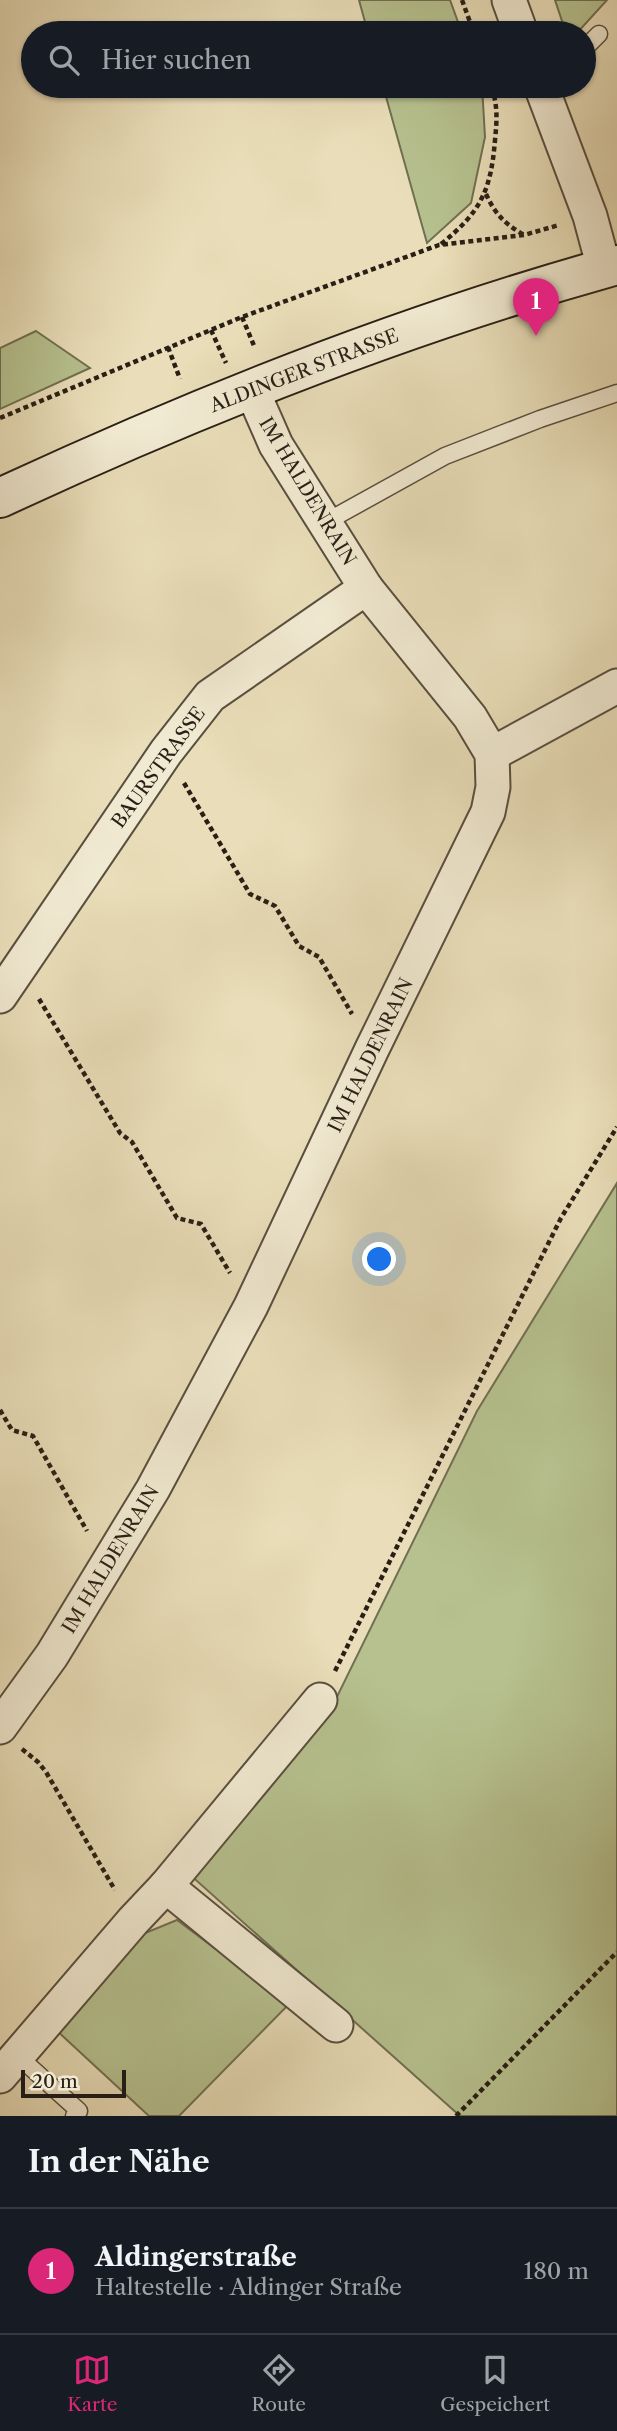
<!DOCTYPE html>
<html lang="de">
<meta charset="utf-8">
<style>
body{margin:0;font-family:"Libre Caslon Text",serif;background:#242831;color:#f1f3f6}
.scale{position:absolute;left:21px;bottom:18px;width:105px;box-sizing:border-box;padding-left:7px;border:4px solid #291f16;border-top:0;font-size:19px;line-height:24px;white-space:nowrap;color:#291f16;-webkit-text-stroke:5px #f1ead2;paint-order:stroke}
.you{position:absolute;left:380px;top:1260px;width:24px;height:24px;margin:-18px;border:5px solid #fff;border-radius:50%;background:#1a73e8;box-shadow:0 0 0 10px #1a73e833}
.badge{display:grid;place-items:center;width:46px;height:46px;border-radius:50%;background:#db2777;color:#fff;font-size:23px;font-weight:700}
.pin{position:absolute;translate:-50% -58px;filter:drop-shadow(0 2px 4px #0008)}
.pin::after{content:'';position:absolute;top:37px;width:24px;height:21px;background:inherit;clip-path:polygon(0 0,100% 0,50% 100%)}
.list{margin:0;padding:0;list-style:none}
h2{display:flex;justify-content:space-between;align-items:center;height:91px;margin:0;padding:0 28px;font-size:30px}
h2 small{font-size:23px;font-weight:400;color:#9ea1a6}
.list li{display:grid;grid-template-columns:46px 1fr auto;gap:21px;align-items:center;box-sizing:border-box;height:126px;padding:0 28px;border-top:2px solid #363941}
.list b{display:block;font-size:26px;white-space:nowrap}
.list p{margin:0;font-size:23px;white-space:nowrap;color:#9ea1a6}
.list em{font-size:23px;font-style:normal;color:#9ea1a6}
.icon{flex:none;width:38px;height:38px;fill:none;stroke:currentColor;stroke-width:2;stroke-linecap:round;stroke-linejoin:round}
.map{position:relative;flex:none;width:617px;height:2116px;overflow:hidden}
.search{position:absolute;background:#171b24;box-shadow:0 2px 5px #0004;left:21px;right:21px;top:21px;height:77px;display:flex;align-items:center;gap:18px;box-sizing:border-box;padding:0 24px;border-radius:38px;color:#9ea1a6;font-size:26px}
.sheet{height:217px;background:#171b24}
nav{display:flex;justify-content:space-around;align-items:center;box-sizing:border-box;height:98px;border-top:2px solid #363941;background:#171b24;font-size:19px;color:#9ea1a6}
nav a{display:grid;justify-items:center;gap:4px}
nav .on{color:#db2777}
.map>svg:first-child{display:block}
.green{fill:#b6c18f;stroke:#707052;stroke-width:2}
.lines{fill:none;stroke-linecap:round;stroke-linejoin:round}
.lane-casing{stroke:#594f3f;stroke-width:19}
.street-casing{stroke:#594f3f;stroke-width:37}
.secondary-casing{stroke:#291f16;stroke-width:42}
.path{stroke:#291f16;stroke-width:4.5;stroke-dasharray:5 3.5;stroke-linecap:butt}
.lane{stroke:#f1ead2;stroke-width:16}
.street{stroke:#f1ead2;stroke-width:33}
.secondary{stroke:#f1ead2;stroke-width:38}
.labels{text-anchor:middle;stroke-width:5;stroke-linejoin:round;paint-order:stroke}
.street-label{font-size:19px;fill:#291f16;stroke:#f1ead2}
</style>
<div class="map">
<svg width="617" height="2116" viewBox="0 0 617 2116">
<rect width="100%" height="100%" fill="#e9deb9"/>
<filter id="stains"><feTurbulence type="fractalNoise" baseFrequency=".00286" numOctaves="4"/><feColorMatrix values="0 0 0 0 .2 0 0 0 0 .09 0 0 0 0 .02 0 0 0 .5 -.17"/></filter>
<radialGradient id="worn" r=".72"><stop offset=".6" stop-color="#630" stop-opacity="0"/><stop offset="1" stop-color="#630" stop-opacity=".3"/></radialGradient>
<g class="green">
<path d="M359 0H450L462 33H368Z"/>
<path d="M555 0H607L577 33H566Z"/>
<path d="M383 86H482L485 137 471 203 427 243Z"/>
<path d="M36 331 90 368 0 409V348Z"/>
<path d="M617 1183V2116H460L188 1873 332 1707 477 1411Z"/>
<path d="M177 1920 289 2004 179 2116H149L55 2029 133 1938Z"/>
</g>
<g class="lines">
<g class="lane-casing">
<g id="lane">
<path d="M584 49 599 34"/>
<path d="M324 523 445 456 540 419 617 393"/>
<path d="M17 2055 79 2111 74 2116"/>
</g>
</g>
<g class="street-casing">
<g id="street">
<path d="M509 0 521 33"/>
<path d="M541 86 590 216 604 268"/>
<path d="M492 754 617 686"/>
<path d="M0 996 166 752 210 696 366 588"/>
<path d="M0 1727 52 1655 153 1489 251 1306 372 1049 488 812 493 787 492 754 470 717 366 588 276 445 251 388"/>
<path d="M166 1886 336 2025"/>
<path d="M0 2076 133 1921 166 1886 320 1700"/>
</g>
</g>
<g class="secondary-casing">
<path id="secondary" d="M0 498C200 405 404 324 617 265"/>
</g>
<g class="path">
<path d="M462 0 474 33"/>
<path d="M486 194C495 214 505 224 524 235"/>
<path d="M441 244C481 212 491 190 495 140 497 120 498 105 491 86"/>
<path d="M242 317 255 348"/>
<path d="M211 330 226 363"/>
<path d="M168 347 180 379"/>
<path d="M0 418 242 317 439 245 524 235 559 225"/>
<path d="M184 783 250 894 275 906 299 946 319 957 352 1014"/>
<path d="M39 999 120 1133 132 1142 177 1218 201 1224 230 1273"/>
<path d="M0 1410 12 1430 33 1436 87 1531"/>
<path d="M335 1671 561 1218 617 1127"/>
<path d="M22 1749 38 1762 46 1772 115 1890"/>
<path d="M456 2116 617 1952"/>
</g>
<use href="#lane" class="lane"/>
<use href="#street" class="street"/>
<use href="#secondary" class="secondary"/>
</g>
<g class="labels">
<g class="street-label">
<text transform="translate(304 370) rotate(-21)" y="7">ALDINGER STRASSE</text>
<text transform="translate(308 491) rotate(59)" y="7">IM HALDENRAIN</text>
<text transform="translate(158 767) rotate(-54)" y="7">BAURSTRASSE</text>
<text transform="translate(370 1055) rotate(-64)" y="7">IM HALDENRAIN</text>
<text transform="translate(110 1559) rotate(-59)" y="7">IM HALDENRAIN</text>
</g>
</g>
<rect width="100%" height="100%" filter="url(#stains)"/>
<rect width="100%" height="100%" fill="url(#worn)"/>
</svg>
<div class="scale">20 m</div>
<div class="you"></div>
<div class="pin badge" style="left:536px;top:336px">1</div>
<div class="search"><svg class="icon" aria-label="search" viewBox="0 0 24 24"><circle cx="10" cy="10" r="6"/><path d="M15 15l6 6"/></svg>Hier suchen</div>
</div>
<section class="sheet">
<h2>In der Nähe<small></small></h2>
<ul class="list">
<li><span class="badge">1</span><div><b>Aldingerstraße</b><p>Haltestelle · Aldinger Straße</p></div><em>180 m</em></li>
</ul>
</section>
<nav>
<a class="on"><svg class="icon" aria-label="map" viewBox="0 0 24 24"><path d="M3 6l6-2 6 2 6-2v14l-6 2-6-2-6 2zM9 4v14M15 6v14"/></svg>Karte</a>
<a><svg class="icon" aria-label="directions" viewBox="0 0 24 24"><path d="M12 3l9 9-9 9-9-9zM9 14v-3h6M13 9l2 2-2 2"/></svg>Route</a>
<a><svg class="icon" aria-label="saved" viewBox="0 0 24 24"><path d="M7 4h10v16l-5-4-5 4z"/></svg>Gespeichert</a>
</nav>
